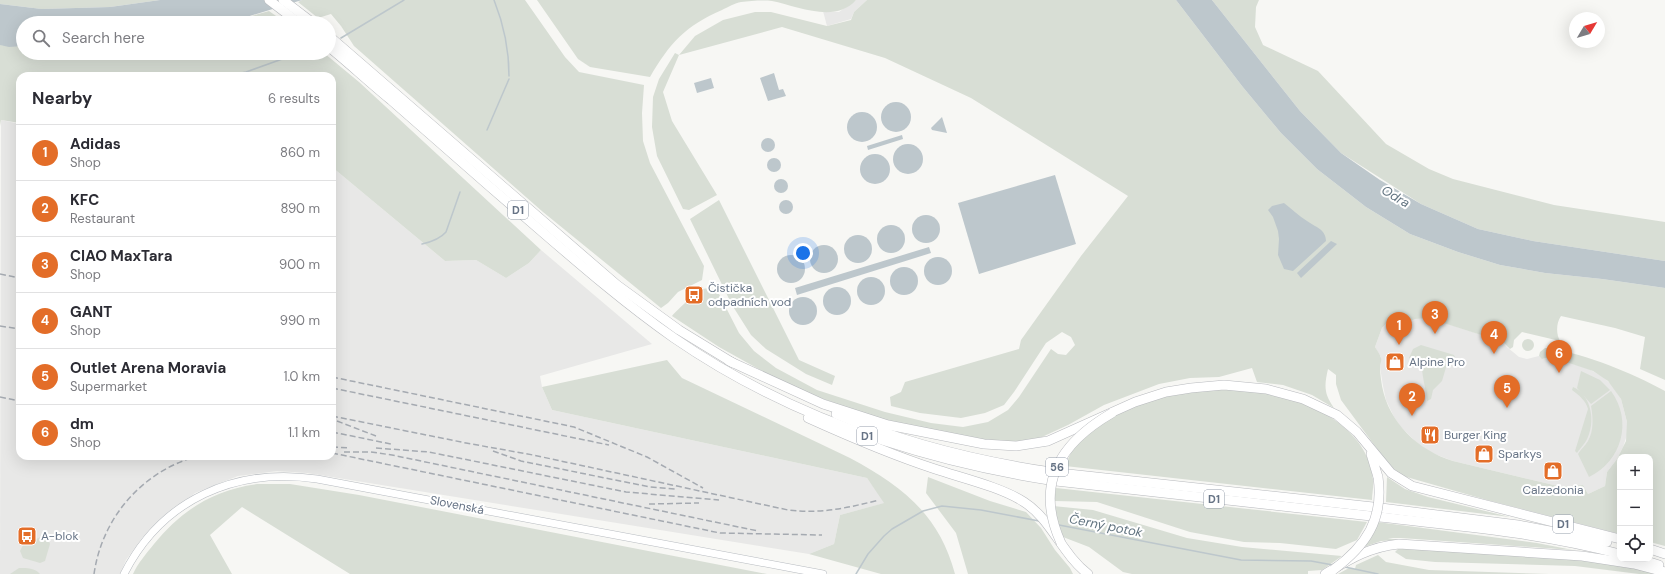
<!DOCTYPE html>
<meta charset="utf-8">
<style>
body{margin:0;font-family:"DM Sans",sans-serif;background:#f2f2f3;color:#2b2b33}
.controls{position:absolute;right:12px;bottom:12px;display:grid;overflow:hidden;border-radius:8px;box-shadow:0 4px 16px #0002}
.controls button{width:36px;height:36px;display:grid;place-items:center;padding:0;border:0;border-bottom:1px solid #e1e1e2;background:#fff;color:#2b2b33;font:20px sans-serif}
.compass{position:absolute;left:1569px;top:12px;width:36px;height:36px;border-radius:50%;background:#fff;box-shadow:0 4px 16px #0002;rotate:52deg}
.you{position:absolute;left:803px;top:253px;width:14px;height:14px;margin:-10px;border:3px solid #fff;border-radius:50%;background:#1a73e8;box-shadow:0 0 0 6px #1a73e833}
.badge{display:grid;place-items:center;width:26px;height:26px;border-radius:50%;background:#e36d28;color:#fff;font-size:13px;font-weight:700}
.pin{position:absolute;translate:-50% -33px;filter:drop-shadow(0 1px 2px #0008)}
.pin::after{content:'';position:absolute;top:21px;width:14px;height:12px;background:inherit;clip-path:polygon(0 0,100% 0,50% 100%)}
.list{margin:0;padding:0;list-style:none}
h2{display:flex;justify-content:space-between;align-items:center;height:52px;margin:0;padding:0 16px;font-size:17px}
h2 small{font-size:13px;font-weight:400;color:#7c7c81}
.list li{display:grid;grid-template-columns:26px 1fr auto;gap:12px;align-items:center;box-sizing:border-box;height:56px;padding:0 16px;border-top:1px solid #e1e1e2}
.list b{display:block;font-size:15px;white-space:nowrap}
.list p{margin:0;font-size:13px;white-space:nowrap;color:#7c7c81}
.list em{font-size:13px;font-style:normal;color:#7c7c81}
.icon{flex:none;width:22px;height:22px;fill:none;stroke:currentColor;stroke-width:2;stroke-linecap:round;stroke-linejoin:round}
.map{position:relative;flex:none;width:1665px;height:574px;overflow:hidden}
.search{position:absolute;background:#fff;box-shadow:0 4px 16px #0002;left:16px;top:16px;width:320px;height:44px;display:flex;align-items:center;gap:10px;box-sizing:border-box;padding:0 14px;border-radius:22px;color:#7c7c81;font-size:15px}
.panel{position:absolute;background:#fff;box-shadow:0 4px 16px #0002;left:16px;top:72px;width:320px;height:388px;border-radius:12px}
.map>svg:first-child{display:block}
.built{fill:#e8e8e7}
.green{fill:#d8ded5}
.water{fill:#bdc7cc}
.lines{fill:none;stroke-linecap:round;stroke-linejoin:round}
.stream{stroke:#bdc7cc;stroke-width:1.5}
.secondary-casing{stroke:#b7bbc0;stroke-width:8}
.highway-casing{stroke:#b8babe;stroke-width:10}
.secondary{stroke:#fff;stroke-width:7}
.highway{stroke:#fff;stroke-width:9}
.rail{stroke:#a5aab1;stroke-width:1.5;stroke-dasharray:6 3;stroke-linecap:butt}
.highway-bridge-casing{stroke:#b8babe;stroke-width:10;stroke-linecap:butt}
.highway-bridge{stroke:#fff;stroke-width:9}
.labels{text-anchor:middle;stroke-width:4;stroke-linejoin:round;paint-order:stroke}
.shield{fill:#fff;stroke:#949daa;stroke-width:1}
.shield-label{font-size:11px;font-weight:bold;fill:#667385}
.poi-label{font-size:12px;fill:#667385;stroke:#fff;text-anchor:start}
.street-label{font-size:12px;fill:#667385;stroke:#fff}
.water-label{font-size:13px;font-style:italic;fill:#627481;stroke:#fff}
</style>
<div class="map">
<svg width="1665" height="574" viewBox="0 0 1665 574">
<rect width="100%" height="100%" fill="#f7f7f4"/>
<g class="built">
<path d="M856 0H867L854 12 851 19 827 26 823 11 839 12Z"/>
<path d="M1 120 20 124V456H332V167L445 261 476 260 506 278 529 263 541 250 652 344 540 376 542 387 552 410 867 478 885 503 840 515 834 544 809 554 307 473 277 471 238 476 195 493 159 521 142 538 126 560 120 574H0Z"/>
<path d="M1391 318 1394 323 1399 325 1411 319 1422 318 1433 319 1503 342 1507 347 1519 357 1527 359 1539 356 1543 359 1551 357 1589 369 1603 377 1613 386 1621 399 1627 422V435L1623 447 1617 459 1607 472 1605 486 1588 494 1583 485 1571 486H1558L1453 461 1432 453 1417 443 1400 426 1394 417 1386 400 1383 386 1380 367 1381 357 1375 347 1382 328Z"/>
</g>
<g class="green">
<path d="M0 0H160L110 7 42 9 0 4Z"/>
<path d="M302 0H525L565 57 579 72 644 85 642 113 643 141 650 163 704 266 702 280 678 292 668 303 661 308 543 212 354 46 341 26 331 14 318 18 298 2Z"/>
<path d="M537 0H856C835 24 797 6 772 1 763 0 750 1 741 2 735 3 728 7 722 10 685 26 670 43 650 77L590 67 578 59Z"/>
<path d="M867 0H1176L1242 86 1281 133 1317 169 1366 207 1410 234 1458 252 1500 265 1545 273 1602 279 1665 288V380L1640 369 1645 337 1615 328 1561 316C1556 323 1556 334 1560 341L1522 332 1514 340 1513 347 1510 349 1503 342 1428 318 1415 319 1398 325 1391 318 1382 328 1375 347C1377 350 1380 354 1381 358 1382 361 1380 364 1380 367 1380 373 1381 380 1382 386 1389 423 1418 450 1453 461L1558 486H1571L1583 485 1588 494 1605 486 1607 472 1617 459 1626 441 1627 422 1621 399 1608 381 1593 371 1551 357 1542 359 1539 356 1540 352 1545 348H1549C1588 355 1630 372 1665 391V546L1650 542V457H1620V534L1487 500 1403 476 1389 465 1341 400 1336 384V375L1328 369C1324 386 1324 394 1334 408L1312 395 1283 385 1257 382 1252 368 1219 377 1190 378 1159 384 1104 405 1068 425 1042 437 1031 441 1008 443 965 437 880 419 815 396 771 376 719 347 672 316C678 309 695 293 703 289 709 287 714 289 718 292L739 333 754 351 776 368 817 390 885 412 931 423 963 427 988 422 1008 410 1019 397 1051 349 1058 354 1066 355 1075 345 1071 337 1062 332 1046 343 1014 392 1004 405 985 413 961 418 920 413 891 406 890 397 901 392 905 382 1019 349 1021 340 1081 256 1128 196 971 98 885 58 782 27 679 55 663 92 672 121 717 195 689 210 683 209 657 156 652 127 653 97 659 79 675 53 679 55 695 36 723 20 755 12H771L827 26 851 20 854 12Z"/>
<path d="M1212 0H1259L1256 7 1255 27 1263 45 1318 71 1386 144 1429 169 1453 179 1554 205 1665 222V261L1533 241 1478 229 1421 204 1341 153 1300 111Z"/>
<path d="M269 11 286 23H227Z"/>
<path d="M0 45 23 46V53H324L359 82 541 250 529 263 506 278 476 260 445 261 332 167V76H20V123L1 120 0 126Z"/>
<path d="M719 200 799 360 835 376 832 385 806 374 766 349 751 335 732 305 690 219Z"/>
<circle cx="1528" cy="345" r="6"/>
<path d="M1421 345 1454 355 1455 357 1443 362 1409 358 1413 349Z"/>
<path d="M667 360 682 378 850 458C902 486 939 514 955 574H881L809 554 834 544 840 515 884 503 867 478 552 410 542 387Z"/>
<path d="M1422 361 1447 364 1442 381 1433 390 1431 399 1427 401C1426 387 1421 375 1422 361Z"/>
<path d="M1581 371 1600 380 1610 390 1591 404 1577 388Z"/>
<path d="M1573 387C1590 394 1595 418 1589 434 1587 442 1581 447 1577 453L1575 451 1588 409C1586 401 1579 395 1572 390Z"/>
<path d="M1207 390C1221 390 1236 389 1250 391 1299 396 1367 422 1373 479 1374 486 1372 493 1372 500L1065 466 1073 448 1104 421 1129 408 1161 397Z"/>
<path d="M1611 391C1633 421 1622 461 1589 477L1578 454C1581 449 1585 446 1588 441 1594 431 1593 417 1591 406Z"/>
<path d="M928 477 990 501 1026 512 1041 528 1055 550 1070 568 1073 574H968L956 533 926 493Z"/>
<path d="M1387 477 1405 489 1428 497 1510 517 1386 502Z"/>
<path d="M257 484H290L359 495 767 574H350L242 507 210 535 232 574H133C138 563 146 554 154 544 182 510 213 490 257 484Z"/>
<path d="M1056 488 1367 522 1357 540 1336 549 1280 543 1244 542 1190 532 1097 502 1054 501Z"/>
<path d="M1053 506 1093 510 1187 538 1242 547 1342 556 1322 570 1308 571V574H1132L1123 572 1089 547 1063 537Z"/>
<path d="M1377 522 1537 543 1573 550 1401 538H1388L1398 540 1381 541 1364 547Z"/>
<path d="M43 536 48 538 50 544 45 561 40 563 23 558 20 551 23 545Z"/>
<path d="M1399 548 1562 557 1632 567 1656 574H1639L1575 566 1435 562 1406 559 1395 552Z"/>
<path d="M1378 555 1386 562 1429 570 1549 574H1338L1349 568 1355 569 1356 565Z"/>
<path d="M19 568C27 568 35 568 40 574H10Z"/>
</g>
<g class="water">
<path d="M160 0H302L227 23H23V46L9 47 0 45V4L42 9 110 7Z"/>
<path d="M1176 0H1212L1300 111 1341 153 1380 180 1421 204 1478 229 1533 241 1665 261V288L1602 279 1545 273 1500 265 1458 252 1410 234 1366 207 1317 169 1281 133 1242 86Z"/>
<path d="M774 73 779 90 783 89 786 96 768 101 760 78Z"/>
<path d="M711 78 714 88 697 93 694 83Z"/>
<circle cx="896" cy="117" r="15"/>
<circle cx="862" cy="127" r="15"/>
<path d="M942 117 947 133 932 130 931 128Z"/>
<path d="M902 135 903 139 868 150 867 146Z"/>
<circle cx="768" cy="145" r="7"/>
<circle cx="908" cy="159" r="15"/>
<circle cx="875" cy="169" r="15"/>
<circle cx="774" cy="165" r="7"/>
<path d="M1055 175 1076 244 979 274 958 203Z"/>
<circle cx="781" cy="186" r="7"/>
<circle cx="786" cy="207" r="7"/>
<path d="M1284 203C1292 209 1299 216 1307 221 1315 227 1326 229 1326 241L1293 271 1284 269 1278 255 1279 239 1278 231 1273 217 1268 210 1272 206Z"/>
<circle cx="926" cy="229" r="14"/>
<circle cx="891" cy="239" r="14"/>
<circle cx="858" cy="249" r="14"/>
<path d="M1331 241 1337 244 1301 278 1297 273Z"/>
<circle cx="824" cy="259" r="14"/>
<path d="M929 247 931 253 797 295 795 288Z"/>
<circle cx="791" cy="269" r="14"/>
<circle cx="938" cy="271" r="14"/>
<circle cx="904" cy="281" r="14"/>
<circle cx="871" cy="291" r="14"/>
<circle cx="837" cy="301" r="14"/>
<circle cx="803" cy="311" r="14"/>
</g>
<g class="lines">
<g class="stream">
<path d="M494 0C504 25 509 49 509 76"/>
<path d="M341 38 404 0"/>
<path d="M227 76 246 72 299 53"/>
<path d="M487 130 509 79"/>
<path d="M422 244C431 242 440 239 446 232L460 192"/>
<path d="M1059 525 1241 560 1311 561 1333 565"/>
<path d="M1345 567 1378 574"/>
<path d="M856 574 868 554 884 536 892 529 923 511 942 506 981 510 1039 521"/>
</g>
<g class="secondary-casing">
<path id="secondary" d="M124 574C162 499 236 467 317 479L823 574"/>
</g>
<g class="highway-casing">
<g id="highway">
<path d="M269 0 299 23"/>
<path d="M283 0 313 23"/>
<path d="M329 36 617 285 679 330 733 363"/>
<path d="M329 47C350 64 370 83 391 100 441 144 490 187 540 230 584 268 627 305 674 338 786 415 915 459 1049 480"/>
<path d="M729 361 823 404 888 425 984 444 1016 446 1048 441 1135 402 1166 392 1191 388 1224 385 1266 389 1303 399 1337 415 1357 432 1391 473 1412 486 1620 539"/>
<path d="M836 414C904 443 977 461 1051 472"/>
<path d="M808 418C850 437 892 455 935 469 962 478 1001 487 1024 502 1051 519 1062 554 1088 574"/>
<path d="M1371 454 1378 477"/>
<path d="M1059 473 1373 507"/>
<path d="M1056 481 1371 516"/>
<path d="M1381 508 1518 525 1607 542"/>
<path d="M1379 517C1460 526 1541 533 1620 554"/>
<path d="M1650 549 1665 554"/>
<path d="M1640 559 1659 565"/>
<path d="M1325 574C1350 559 1369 547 1399 544L1582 556 1634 564 1665 572"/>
</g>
</g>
<use href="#secondary" class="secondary"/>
<use href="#highway" class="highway"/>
<g class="rail">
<path d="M0 274 20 278"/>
<path d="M0 326 20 329"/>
<path d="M332 377 574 427 647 457 703 488"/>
<path d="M332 388 609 445"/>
<path d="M0 397 20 401"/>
<path d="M332 416 466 443 533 455 788 510C821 514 847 508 879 500"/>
<path d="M337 421 376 436"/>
<path d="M332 432 391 444"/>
<path d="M332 447 350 448"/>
<path d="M376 448 429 452 626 492 719 500"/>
<path d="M493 451 521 461 650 487 676 489"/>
<path d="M344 452H371L392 455 758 531"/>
<path d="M332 453 720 533 822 535"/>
<path d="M649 504 699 503"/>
<path d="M94 574C102 518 142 471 198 456"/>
</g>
<g class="highway-bridge-casing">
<g id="highway-bridge">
<path d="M1061 543C1034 484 1060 443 1112 413"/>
<path d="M1333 570C1366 546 1384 519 1378 477"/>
</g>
</g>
<use href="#highway-bridge" class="highway-bridge"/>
</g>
<defs>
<g id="bus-square" transform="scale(1)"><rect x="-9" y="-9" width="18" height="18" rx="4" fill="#e36d28" stroke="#fff"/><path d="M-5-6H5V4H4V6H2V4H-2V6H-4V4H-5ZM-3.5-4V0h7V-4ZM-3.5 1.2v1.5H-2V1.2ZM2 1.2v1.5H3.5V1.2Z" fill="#fff"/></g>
<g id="shop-square" transform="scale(1)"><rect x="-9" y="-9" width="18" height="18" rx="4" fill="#e36d28" stroke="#fff"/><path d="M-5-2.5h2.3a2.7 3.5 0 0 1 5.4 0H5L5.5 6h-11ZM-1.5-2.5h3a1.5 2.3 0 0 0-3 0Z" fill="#fff"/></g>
<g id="restaurant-square" transform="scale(1)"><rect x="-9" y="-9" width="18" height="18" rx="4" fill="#e36d28" stroke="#fff"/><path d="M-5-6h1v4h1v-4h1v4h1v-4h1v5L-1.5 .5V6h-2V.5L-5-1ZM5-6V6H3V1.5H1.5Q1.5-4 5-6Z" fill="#fff"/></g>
</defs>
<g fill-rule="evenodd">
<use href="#bus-square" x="694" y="295"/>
<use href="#shop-square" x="1395" y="362"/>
<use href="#restaurant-square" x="1430" y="435"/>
<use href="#shop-square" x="1484" y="454"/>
<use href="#shop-square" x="1553" y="471"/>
<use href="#bus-square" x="27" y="536"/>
</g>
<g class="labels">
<g class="shield">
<rect x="508" y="201" width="20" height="18" rx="3"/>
<rect x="857" y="427" width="20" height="18" rx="3"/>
<rect x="1046" y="458" width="22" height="18" rx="3"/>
<rect x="1204" y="490" width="20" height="18" rx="3"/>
<rect x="1553" y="515" width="20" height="18" rx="3"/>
</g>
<g class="shield-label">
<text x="518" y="214">D1</text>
<text x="867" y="440">D1</text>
<text x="1057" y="471">56</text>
<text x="1214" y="503">D1</text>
<text x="1563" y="528">D1</text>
</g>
<g class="poi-label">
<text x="708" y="292">Čistička<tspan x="708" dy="14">odpadních vod</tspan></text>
<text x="1409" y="366">Alpine Pro</text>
<text x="1444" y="439">Burger King</text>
<text x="1498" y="458">Sparkys</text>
<text x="1553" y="494" text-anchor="middle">Calzedonia</text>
<text x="41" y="540">A-blok</text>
</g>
<g class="street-label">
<text transform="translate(457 505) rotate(11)" y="4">Slovenská</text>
</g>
<g class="water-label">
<text transform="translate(1396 196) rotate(31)" y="5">Odra</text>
<text transform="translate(1106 525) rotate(11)" y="5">Černý potok</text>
</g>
</g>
</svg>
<div class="controls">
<button>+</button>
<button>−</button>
<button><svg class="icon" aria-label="locate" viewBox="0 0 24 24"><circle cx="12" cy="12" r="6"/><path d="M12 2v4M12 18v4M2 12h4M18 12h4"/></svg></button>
</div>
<svg class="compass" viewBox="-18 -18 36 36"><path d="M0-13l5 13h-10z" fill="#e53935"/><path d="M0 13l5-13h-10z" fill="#7c7c81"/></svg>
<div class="you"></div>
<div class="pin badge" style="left:1399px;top:345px">1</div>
<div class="pin badge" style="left:1412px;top:416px">2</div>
<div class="pin badge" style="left:1435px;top:334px">3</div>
<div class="pin badge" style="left:1494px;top:354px">4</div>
<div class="pin badge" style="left:1507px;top:408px">5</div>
<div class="pin badge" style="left:1559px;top:373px">6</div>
<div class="search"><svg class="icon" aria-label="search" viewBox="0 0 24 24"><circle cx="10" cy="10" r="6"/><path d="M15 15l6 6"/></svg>Search here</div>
<section class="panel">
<h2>Nearby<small>6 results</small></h2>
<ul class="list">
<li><span class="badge">1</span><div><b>Adidas</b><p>Shop</p></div><em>860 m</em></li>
<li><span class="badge">2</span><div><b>KFC</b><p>Restaurant</p></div><em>890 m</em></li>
<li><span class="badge">3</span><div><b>CIAO MaxTara</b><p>Shop</p></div><em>900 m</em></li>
<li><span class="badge">4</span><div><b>GANT</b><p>Shop</p></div><em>990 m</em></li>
<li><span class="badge">5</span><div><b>Outlet Arena Moravia</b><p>Supermarket</p></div><em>1.0 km</em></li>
<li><span class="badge">6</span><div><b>dm</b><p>Shop</p></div><em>1.1 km</em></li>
</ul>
</section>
</div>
